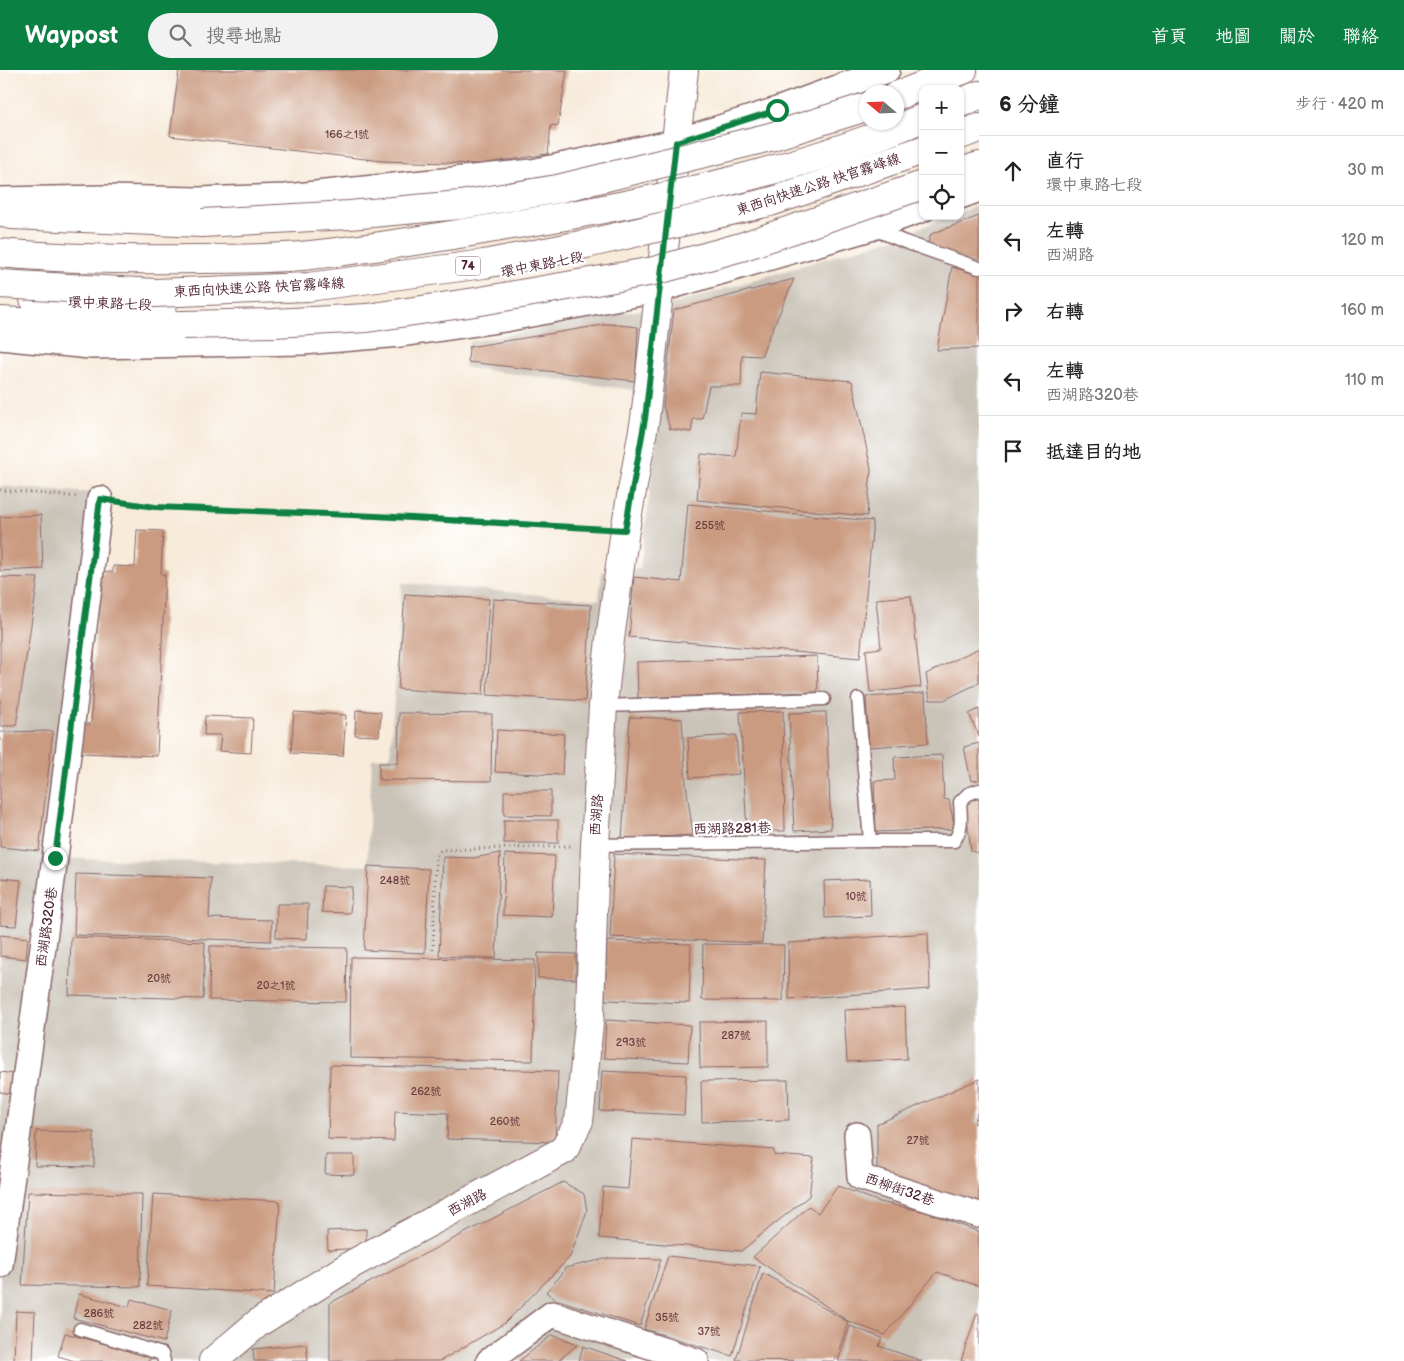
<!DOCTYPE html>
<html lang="zh-TW">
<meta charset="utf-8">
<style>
body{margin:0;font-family:"Balsamiq Sans","LXGW WenKai TC",sans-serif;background:#f2f2f2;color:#222}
.controls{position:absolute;right:15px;top:15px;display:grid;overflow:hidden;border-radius:10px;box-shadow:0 1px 4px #0004}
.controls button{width:45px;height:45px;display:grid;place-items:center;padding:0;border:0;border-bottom:1px solid #e0e0e0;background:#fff;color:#222;font:25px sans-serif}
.compass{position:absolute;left:859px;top:15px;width:45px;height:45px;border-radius:50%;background:#fff;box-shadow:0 1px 4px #0004;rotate:289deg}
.stop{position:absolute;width:15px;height:15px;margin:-11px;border:4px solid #0b8043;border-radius:50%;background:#fff}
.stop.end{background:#0b8043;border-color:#fff;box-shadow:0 1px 5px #0008}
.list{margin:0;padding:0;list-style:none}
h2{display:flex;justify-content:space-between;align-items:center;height:65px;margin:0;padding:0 20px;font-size:21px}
h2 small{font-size:16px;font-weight:400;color:#767676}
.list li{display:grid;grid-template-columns:32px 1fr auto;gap:15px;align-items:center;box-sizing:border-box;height:70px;padding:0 20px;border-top:1px solid #e0e0e0}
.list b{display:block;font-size:19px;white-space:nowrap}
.list p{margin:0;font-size:16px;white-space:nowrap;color:#767676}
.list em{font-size:16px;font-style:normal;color:#767676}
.icon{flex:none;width:28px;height:28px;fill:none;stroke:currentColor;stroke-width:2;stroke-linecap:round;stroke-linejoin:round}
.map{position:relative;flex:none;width:979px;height:1291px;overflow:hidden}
header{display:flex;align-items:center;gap:30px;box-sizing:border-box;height:70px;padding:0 25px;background:#0b8043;color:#fff}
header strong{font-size:24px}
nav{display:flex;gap:28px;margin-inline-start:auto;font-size:18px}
.search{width:350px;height:45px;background:#f2f2f2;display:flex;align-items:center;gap:12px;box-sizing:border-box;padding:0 18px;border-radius:28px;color:#767676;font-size:19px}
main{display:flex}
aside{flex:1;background:#fff}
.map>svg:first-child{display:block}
.industrial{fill:#cac3b8}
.building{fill:#cb9b81}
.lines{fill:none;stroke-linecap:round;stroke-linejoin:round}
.lane-casing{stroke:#876668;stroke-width:15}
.street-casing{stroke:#876668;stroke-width:28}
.secondary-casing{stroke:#876668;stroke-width:30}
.highway-casing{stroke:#876668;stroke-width:30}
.path{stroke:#876668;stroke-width:3;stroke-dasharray:1 4;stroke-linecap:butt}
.lane{stroke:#fff;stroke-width:12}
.street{stroke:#fff;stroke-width:25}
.secondary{stroke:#fff;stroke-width:28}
.highway{stroke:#fff;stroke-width:28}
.highway-bridge-casing{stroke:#876668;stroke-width:30;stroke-linecap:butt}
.highway-bridge{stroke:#fff;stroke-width:28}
.route{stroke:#0b8043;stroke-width:6}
.labels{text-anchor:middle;stroke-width:4.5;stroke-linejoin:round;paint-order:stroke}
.number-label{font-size:11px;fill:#6a3e40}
.shield{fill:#fff;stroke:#80626b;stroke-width:1}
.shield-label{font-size:12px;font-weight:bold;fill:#4a1f2b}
.street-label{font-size:14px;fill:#4a1f2b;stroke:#fff}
</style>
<header>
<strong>Waypost</strong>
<div class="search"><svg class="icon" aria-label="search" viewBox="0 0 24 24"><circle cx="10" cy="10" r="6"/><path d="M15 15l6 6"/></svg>搜尋地點</div>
<nav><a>首頁</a><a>地圖</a><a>關於</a><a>聯絡</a></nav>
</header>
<main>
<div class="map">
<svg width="979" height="1291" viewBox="0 0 979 1291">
<rect width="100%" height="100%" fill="#fff"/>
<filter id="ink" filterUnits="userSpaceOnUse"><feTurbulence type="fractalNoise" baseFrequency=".02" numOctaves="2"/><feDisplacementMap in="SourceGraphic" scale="10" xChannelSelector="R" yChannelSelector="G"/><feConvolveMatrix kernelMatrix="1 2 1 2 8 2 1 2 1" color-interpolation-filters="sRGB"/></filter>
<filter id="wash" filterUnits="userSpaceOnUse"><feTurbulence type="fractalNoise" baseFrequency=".0096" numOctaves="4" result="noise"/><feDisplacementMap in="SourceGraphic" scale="20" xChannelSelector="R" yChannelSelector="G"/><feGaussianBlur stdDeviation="1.12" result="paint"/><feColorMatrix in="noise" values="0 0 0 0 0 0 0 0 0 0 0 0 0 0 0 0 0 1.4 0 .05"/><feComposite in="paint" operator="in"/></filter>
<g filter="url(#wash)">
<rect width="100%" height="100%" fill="#f7ebda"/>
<path class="industrial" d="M979 135V1291H0V416L93 423 44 788 367 796 372 689 390 686 402 513 599 530 602 501 640 499 662 324 464 297 469 272 678 233 894 168 950 146H960V142Z"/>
<g id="blocks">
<g class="building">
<path d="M179 0H567L558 56 551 55 548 84 481 94 382 91 170 66Z"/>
<path d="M979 146V195L926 179 931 164Z"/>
<path d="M952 197 979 205V278L937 280Z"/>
<path d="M794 209 761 286 742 285 741 316H709L702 349H693L691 362 670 359 663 336 674 240Z"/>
<path d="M609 254 638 257 635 311 468 292 469 277Z"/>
<path d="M760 302 852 311 871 399 867 446 697 430 701 384 736 387 741 343 756 344Z"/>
<path d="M688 434 873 451 860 588 629 567 634 507 681 512Z"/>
<path d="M41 445 43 499 0 501V447Z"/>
<path d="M137 460 163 461 161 504 165 505 157 686 81 683 82 654H91L98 502H113V496L135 497Z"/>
<path d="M0 507 38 508 16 656H0Z"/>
<path d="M405 524 489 529 483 625 398 619Z"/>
<path d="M911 526 921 617 870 622 866 580 881 578 876 529Z"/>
<path d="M493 529 591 535 585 631 487 625Z"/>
<path d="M979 578V613L944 630H930L926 604Z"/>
<path d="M817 586 818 622 638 628 637 592Z"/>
<path d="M925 623 928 673 869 677 866 627Z"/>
<path d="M979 639V666L969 644Z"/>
<path d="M356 640 381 642 379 666 355 665Z"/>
<path d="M783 641 785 761H747L740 642Z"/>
<path d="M294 642 346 645 343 686 291 683Z"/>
<path d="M826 642 831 759 794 761 789 643Z"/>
<path d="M399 643 492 644 491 711 379 710V693H398Z"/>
<path d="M205 646 253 648 251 683 219 681 221 665H204Z"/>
<path d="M630 647 682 649 686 714 693 765 622 769Z"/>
<path d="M497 660 564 664 562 705 495 702Z"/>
<path d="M53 661 39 781 0 777V662Z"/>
<path d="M736 665 739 704 690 708 688 668Z"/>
<path d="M979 673V710L971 711 964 677Z"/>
<path d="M942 685 944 729 949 730 955 759 876 762 874 711 895 710 894 687Z"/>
<path d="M504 721H551V746L504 745Z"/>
<path d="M979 729V783L971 781 965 731Z"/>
<rect x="504" y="750" width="54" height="23"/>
<path d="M500 783 496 888 439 886 443 787 473 788Z"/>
<path d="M505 784 555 786 552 847 503 845Z"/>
<path d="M614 784 766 790 762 873 610 867Z"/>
<path d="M368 796 429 799 425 883 364 880Z"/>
<path d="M76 804 211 808 209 848 272 850 271 871 74 865Z"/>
<path d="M0 808 21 810 16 856 0 855Z"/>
<path d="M870 809 871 846 825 848 824 811Z"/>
<path d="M323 816 352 817 350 843 322 842Z"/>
<path d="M277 834H308L307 869 276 868Z"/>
<path d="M928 863 930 919 789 929 788 873Z"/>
<path d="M0 865 28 868 26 889 0 886Z"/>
<path d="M71 867 205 872 203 929 69 925Z"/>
<path d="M607 871 691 874 689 933 605 930Z"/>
<path d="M703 874 784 875 783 931 702 930Z"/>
<path d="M210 876 347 878 346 932 209 930Z"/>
<path d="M538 883 576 884V909L538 908Z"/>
<path d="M351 887 535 890 533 991 350 988Z"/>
<path d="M905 937 907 989 847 992 844 940Z"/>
<path d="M606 950 690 955 688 992 604 988Z"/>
<path d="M768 951V997L700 998 699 952Z"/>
<path d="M330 995 558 1001 555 1072 447 1069 448 1043 395 1041 394 1071 328 1069Z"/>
<path d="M602 1001 686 1005 684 1045 600 1041Z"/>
<path d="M0 1002 14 1004 11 1024 0 1022Z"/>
<path d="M979 1009V1037L974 1053 979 1055V1139L877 1107V1054Z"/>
<path d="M788 1010 789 1050 702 1052 701 1011Z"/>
<path d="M36 1061 94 1062V1097L35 1096Z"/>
<path d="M632 1069 774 1080V1085L814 1088 809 1126 741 1181 599 1168 603 1117 628 1119Z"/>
<path d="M326 1085H354V1105L325 1104Z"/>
<path d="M563 1112 584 1124 587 1141 570 1187 505 1253 440 1291H330V1233Z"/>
<path d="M838 1116 880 1132 926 1142 979 1162V1216L937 1202 885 1265 848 1251 753 1187 809 1136 818 1143Z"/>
<path d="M28 1122 142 1124 140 1217 22 1215Z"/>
<path d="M153 1124 280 1131 274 1224 147 1216Z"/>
<path d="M366 1159V1178L328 1180 327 1161Z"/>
<path d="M668 1186 760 1196 732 1286 644 1259Z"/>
<path d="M609 1188 661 1189 640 1256 555 1229 546 1222 563 1203 565 1198Z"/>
<path d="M763 1203 848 1252 835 1291 736 1290Z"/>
<path d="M79 1224 129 1237 131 1229 172 1240 164 1272 73 1248Z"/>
<path d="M16 1241 35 1242 33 1291H14Z"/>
<path d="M977 1243 979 1244V1291H961Z"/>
<path d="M850 1256 882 1268 879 1276 922 1291H838Z"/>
<path d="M65 1263 151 1287 149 1291H75L58 1286Z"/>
<path d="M552 1265 578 1274 558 1291H519Z"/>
<path d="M306 1274 308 1291H254L253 1279Z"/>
<path d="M583 1276 627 1291H579Z"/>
</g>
</g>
</g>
<g filter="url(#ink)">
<use href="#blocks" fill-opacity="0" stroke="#876668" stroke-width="1"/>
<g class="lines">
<g class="lane-casing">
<g id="lane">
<path d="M871 158 905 172 979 198"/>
<path d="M603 636 824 629"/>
<path d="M870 771H954C963 758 961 747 960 732L968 724 979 720"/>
<path d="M595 775 870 771 858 629"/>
<path d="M80 1259 162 1284 164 1291"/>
</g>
</g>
<g class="street-casing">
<g id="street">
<path d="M960 126 979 119"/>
<path d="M0 130 104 128 199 130 286 127 532 102 676 72 777 40 887 0"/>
<path d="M0 267 90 276 303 272 401 264 505 249 661 219 870 158 923 139"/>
<path d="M857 1065 860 1107 979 1145"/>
<path d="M0 1195 55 788 100 429"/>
<path d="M489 1291 552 1244 696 1291"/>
</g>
</g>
<g class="secondary-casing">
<g id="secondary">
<path d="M34 229 111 235 163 234"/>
<path d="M213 1291 258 1253 354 1193 564 1080 579 1051 590 944 595 775 603 636 610 569 625 460 645 349 684 0"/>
</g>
</g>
<g class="highway-casing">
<g id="highway">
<path d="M896 26 963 0"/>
<path d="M960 33 979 25"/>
<path d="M960 65 979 58"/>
<path d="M960 102 979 96"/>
<path d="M0 142 11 145 202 153"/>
<path d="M0 251 118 257 183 255"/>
</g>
</g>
<g class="path">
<path d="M0 420 79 427"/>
<path d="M122 432 155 437 376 446 600 459"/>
<path d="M433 880 436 786 441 780 571 776"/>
</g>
<use href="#lane" class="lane"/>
<use href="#street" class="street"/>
<use href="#secondary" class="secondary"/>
<use href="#highway" class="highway"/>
<g class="highway-bridge-casing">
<g id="highway-bridge">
<path d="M202 153 349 145 460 135 557 119 770 67 866 37"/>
<path d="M0 183C66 189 132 190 198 189 236 189 274 189 311 185 379 178 446 166 512 155 650 133 794 102 923 48"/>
<path d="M0 214 155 223 308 217 484 194 586 174 770 132 923 80"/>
<path d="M183 255 274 253 367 248 475 232 654 201 741 177 923 115"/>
</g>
</g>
<use href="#highway-bridge" class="highway-bridge"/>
</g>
</g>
<g class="lines" filter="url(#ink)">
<path class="route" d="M55 788 100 429 155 437 376 446 625 460 645 349 676 72 777 40"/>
</g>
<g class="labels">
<g class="number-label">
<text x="347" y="68">166之1號</text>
<text x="710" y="459">255號</text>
<text x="395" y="814">248號</text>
<text x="856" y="830">10號</text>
<text x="159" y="912">20號</text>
<text x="276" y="919">20之1號</text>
<text x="736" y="969">287號</text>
<text x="631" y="976">293號</text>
<text x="426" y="1025">262號</text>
<text x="505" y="1055">260號</text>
<text x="918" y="1074">27號</text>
<text x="99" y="1247">286號</text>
<text x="667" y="1251">35號</text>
<text x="148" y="1259">282號</text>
<text x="709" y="1265">37號</text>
</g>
<rect class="shield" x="455.5" y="186.5" width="25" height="19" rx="4"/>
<g class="shield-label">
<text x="468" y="200">74</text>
</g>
<g class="street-label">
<text transform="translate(818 114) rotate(-18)" y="5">東西向快速公路 快官霧峰線</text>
<text transform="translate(542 194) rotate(-11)" y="5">環中東路七段</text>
<text transform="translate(259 217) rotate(-3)" y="5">東西向快速公路 快官霧峰線</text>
<text transform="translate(110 233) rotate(2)" y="5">環中東路七段</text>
<text transform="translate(596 745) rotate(-86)" y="5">西湖路</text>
<text transform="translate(732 758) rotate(-1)" y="5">西湖路281巷</text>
<text transform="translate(46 857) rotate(-82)" y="5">西湖路320巷</text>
<text transform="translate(900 1119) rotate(19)" y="5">西柳街32巷</text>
<text transform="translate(467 1132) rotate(-28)" y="5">西湖路</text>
</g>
</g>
</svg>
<div class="controls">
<button>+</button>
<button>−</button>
<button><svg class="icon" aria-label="locate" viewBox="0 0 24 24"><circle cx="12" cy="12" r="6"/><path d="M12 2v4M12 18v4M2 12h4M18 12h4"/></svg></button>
</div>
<svg class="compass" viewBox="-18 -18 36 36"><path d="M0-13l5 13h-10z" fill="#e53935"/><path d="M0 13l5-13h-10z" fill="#767676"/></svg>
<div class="stop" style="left:777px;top:40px"></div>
<div class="stop end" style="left:55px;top:788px"></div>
</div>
<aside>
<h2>6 分鐘<small>步行 · 420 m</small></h2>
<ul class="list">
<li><svg class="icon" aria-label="ahead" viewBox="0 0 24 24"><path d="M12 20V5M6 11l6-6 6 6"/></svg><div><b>直行</b><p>環中東路七段</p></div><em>30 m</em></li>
<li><svg class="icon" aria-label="left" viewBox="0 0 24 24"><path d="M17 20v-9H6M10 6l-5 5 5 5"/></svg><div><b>左轉</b><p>西湖路</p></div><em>120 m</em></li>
<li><svg class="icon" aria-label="right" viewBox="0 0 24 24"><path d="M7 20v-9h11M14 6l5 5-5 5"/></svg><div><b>右轉</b></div><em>160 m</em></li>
<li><svg class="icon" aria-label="left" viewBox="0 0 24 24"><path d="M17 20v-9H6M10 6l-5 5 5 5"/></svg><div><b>左轉</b><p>西湖路320巷</p></div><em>110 m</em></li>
<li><svg class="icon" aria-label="arrive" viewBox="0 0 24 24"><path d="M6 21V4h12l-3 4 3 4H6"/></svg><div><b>抵達目的地</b></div></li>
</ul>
</aside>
</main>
